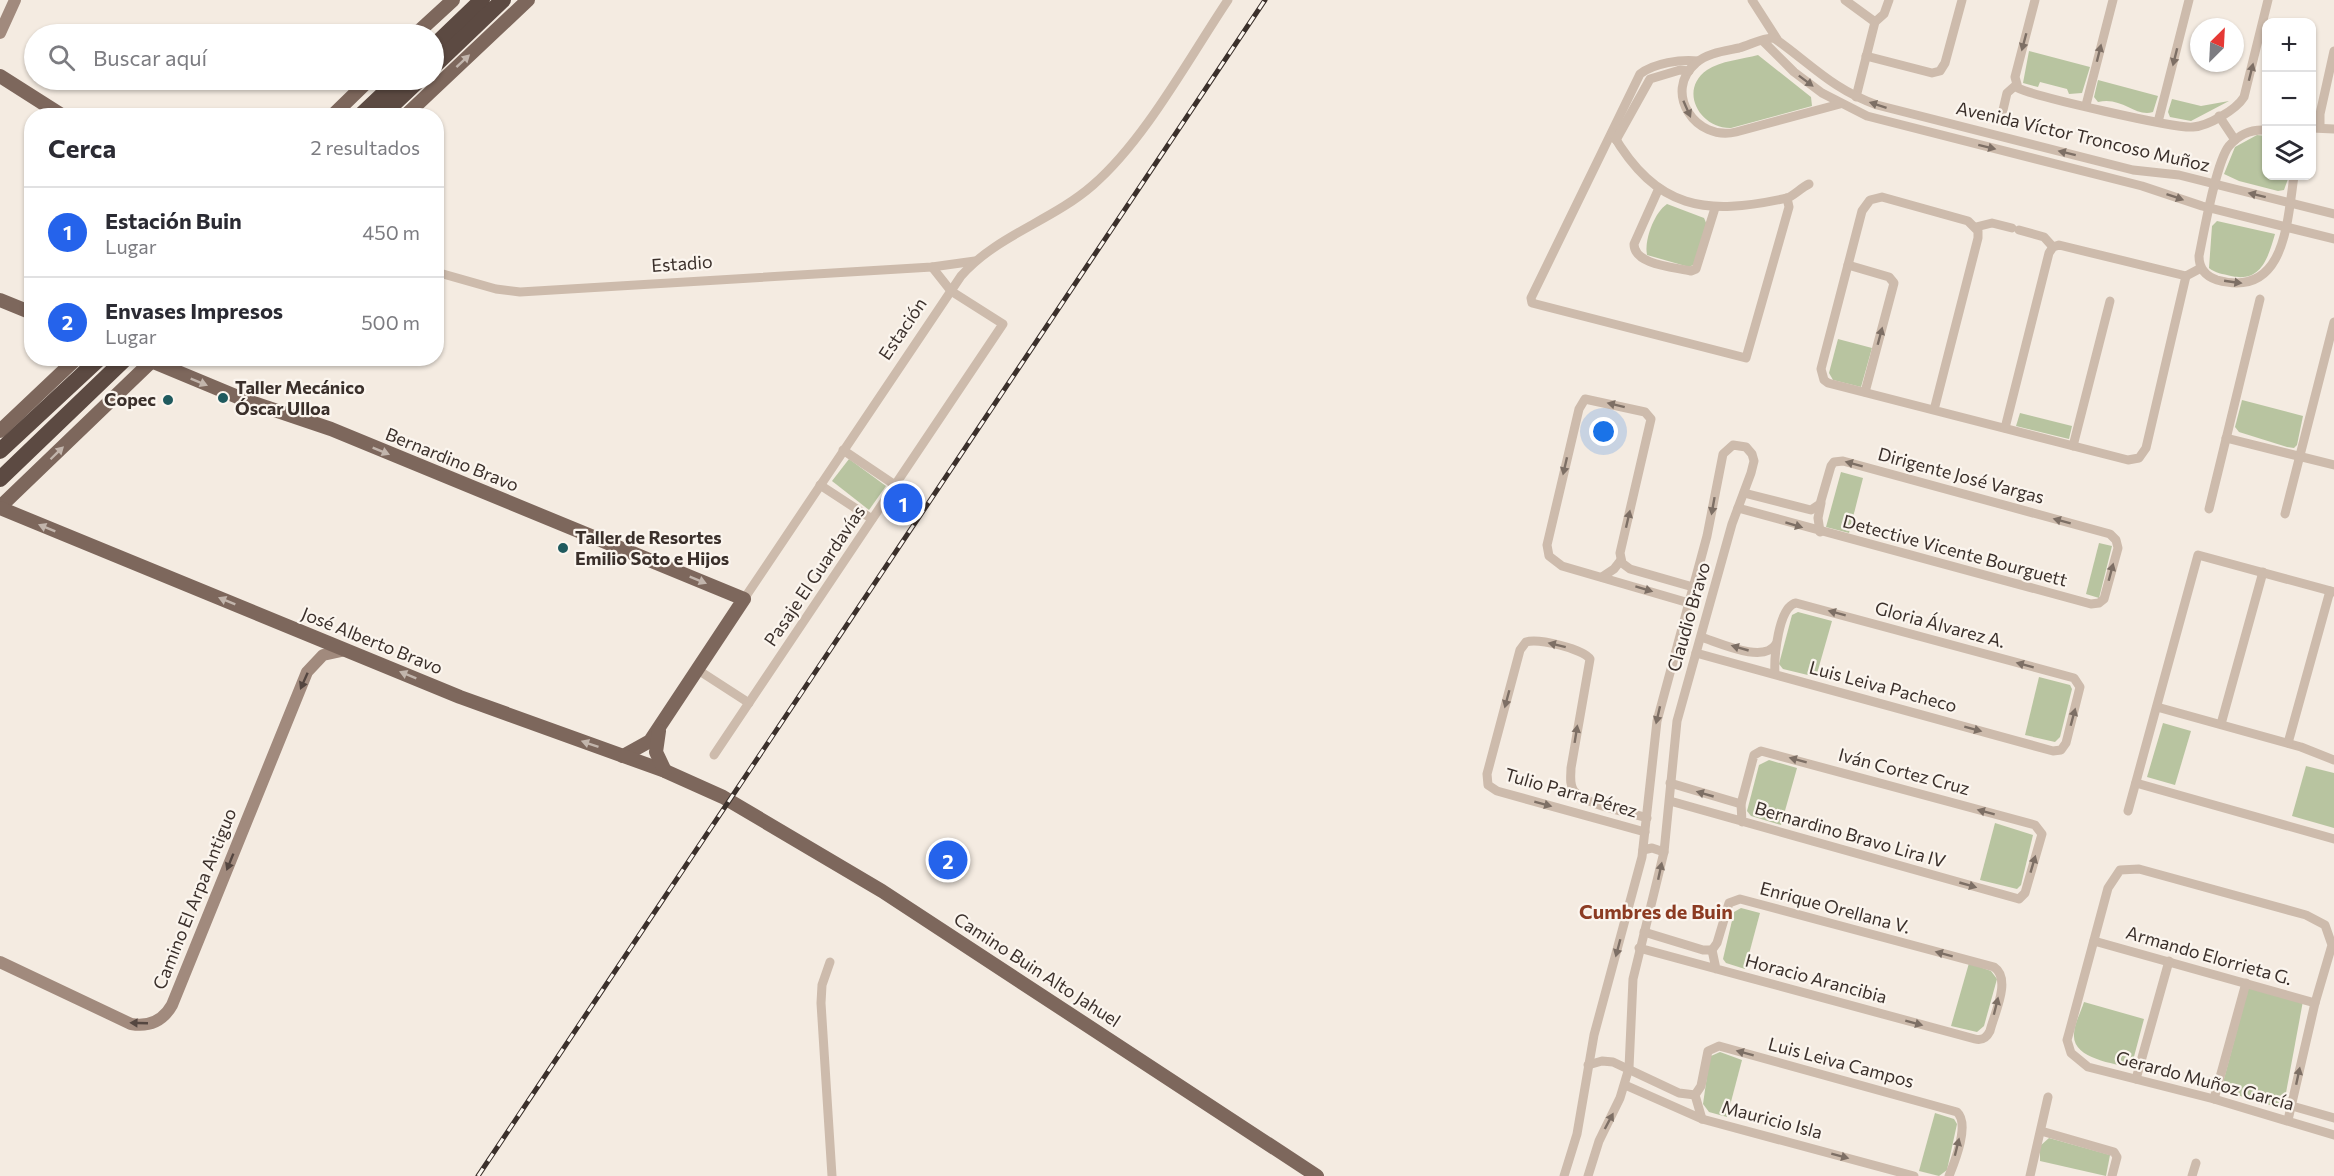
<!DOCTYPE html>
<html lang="es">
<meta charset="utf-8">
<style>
body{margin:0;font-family:Commissioner,sans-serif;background:#f2f2f3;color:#2b2b33}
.controls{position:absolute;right:18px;top:18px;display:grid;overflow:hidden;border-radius:12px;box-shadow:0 2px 4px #0004}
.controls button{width:54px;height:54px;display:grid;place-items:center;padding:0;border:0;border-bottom:2px solid #e1e1e2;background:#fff;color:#2b2b33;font:30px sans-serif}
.compass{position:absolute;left:2190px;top:18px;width:54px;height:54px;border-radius:50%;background:#fff;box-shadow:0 2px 4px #0004;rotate:24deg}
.you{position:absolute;left:1604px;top:432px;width:21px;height:21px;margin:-15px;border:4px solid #fff;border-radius:50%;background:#1a73e8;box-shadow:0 0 0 9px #1a73e833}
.badge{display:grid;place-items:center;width:39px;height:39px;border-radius:50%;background:#2563eb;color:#fff;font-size:20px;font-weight:700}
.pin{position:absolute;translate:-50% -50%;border:3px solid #fff;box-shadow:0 2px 6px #0006}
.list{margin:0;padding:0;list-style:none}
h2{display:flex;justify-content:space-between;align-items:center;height:78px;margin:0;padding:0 24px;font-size:26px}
h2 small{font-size:20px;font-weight:400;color:#7c7c81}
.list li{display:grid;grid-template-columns:39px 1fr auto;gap:18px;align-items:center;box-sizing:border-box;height:90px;padding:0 24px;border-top:2px solid #e1e1e2}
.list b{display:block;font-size:22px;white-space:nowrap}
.list p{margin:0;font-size:20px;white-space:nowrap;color:#7c7c81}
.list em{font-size:20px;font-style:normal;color:#7c7c81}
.icon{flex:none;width:33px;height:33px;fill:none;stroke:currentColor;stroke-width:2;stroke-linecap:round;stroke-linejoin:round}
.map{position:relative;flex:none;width:2334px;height:1176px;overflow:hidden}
.search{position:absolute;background:#fff;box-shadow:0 2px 4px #0004;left:24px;top:24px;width:420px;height:66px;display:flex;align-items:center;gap:15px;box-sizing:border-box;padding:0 21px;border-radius:33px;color:#7c7c81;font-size:22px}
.panel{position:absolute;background:#fff;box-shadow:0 2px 4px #0004;left:24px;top:108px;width:420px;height:258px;border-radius:24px}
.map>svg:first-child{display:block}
.green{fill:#b8c4a0}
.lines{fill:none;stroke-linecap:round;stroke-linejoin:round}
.minor{stroke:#cdbbac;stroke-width:9}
.secondary{stroke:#a18a7d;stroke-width:12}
.primary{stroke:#7d675c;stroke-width:14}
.motorway{stroke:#5c4a42;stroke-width:16}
.rail-casing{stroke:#3b302b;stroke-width:5}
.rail{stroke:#fbf5ee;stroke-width:3;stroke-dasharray:9;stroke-linecap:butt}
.oneway{fill:#7d6f65}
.oneway2{fill:#c2b5ac}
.oneway3{fill:#544640}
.poi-dot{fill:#1f5a5e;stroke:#fbf5ee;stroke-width:2}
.labels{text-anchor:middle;stroke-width:4.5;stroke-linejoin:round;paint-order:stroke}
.street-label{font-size:18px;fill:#3b302b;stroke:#fbf5ee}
.poi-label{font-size:18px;font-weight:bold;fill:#3b302b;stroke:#fbf5ee;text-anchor:start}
.neighbourhood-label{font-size:20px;font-weight:bold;fill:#8c3b22;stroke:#fbf5ee}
</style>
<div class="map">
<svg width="2334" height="1176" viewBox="0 0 2334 1176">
<rect width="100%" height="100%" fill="#f4ebe1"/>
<g class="green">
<path d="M2029 51 2090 67 2082 93 2069 94 2067 89 2040 82 2038 87 2023 83Z"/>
<path d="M1758 55 1811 97 1812 106 1731 128C1700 129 1678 90 1707 70 1720 61 1743 59 1758 55Z"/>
<path d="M2098 80 2158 96 2153 112C2136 118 2122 96 2098 102L2094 97Z"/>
<path d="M2172 99 2201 106 2229 101 2191 121 2170 117 2168 112Z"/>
<path d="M2257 135 2266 136V176H2289L2284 190 2278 191 2239 181 2224 174 2235 147Z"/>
<path d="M1667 204 1704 218 1707 225 1695 264 1689 267 1647 255C1644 240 1654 213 1667 204Z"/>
<path d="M2217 221 2275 234C2268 258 2261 283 2231 276 2223 274 2215 273 2209 268L2212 226Z"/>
<path d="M1838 339 1872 348 1861 387 1833 380 1829 373Z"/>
<path d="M2242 400 2303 416 2297 445 2294 448 2287 447 2239 432 2235 427Z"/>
<path d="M2020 413 2072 426 2069 439 2016 426Z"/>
<path d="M849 459 886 486 869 510 832 481Z"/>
<path d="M1841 472 1863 478 1849 533 1826 527Z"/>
<path d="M2099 543 2112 546 2099 598 2086 594Z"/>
<path d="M1798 612 1832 621 1816 677 1783 669 1779 664 1792 615Z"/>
<path d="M2039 677 2070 685 2072 689 2060 737 2055 742 2025 735Z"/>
<path d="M2163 723 2191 731 2175 785 2147 777Z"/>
<path d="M1769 760 1797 768 1781 825 1751 816 1747 811 1759 765Z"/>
<path d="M2306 766 2334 773V828L2292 816Z"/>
<path d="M1995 823 2033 835 2021 885 2017 889 1980 880Z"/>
<path d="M1741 908 1760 913 1745 969 1726 963 1723 959 1734 912Z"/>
<path d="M1969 963 1991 971 1997 979 1984 1026 1977 1032 1951 1026Z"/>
<path d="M2249 985 2303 1001 2283 1109 2221 1090Z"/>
<path d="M2084 1002 2144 1019 2131 1068C2114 1063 2072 1059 2074 1034 2074 1024 2081 1012 2084 1002Z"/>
<path d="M1720 1052 1742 1060 1727 1117 1709 1112 1703 1104 1709 1062 1711 1056Z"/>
<path d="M1935 1113 1954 1119 1957 1124 1947 1170 1939 1176 1919 1171Z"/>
<path d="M2049 1138 2110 1155 2106 1176 2040 1161V1146Z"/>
</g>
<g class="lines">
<g class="minor">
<path d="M1752 0 1777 39"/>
<path d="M1845 0 1875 22"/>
<path d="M2035 0 2015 77 2018 88C2033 96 2176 129 2193 127 2208 126 2236 110 2244 97L2268 0"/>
<path d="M1763 41 1794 72 1822 93 1867 116 2142 186 2202 206 2334 239"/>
<path d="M1866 56 1932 73 1940 71 1945 63 1962 0"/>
<path d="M1698 61C1681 59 1654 63 1640 74L1531 298 1532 303 1746 358 1789 207 1787 198"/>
<path d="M1856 97 1875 22 1884 14 1889 0"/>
<path d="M1840 104 1736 132C1696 142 1662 92 1696 63 1707 53 1725 51 1739 48 1750 45 1764 37 1774 38 1811 64 1832 89 1877 105L2133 170 2179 175 2334 214"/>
<path d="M2086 105 2113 0"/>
<path d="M2003 110 2007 93 2016 85"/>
<path d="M2219 116 2235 140"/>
<path d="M2158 122 2189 0"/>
<path d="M2320 127V114L2334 51"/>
<path d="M2312 128 2334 129"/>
<path d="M2266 130C2251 129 2239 134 2229 146 2216 162 2204 232 2199 256 2199 268 2205 276 2217 280 2285 299 2287 223 2294 176"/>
<path d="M1612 133C1657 210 1705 216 1787 198 1792 197 1802 187 1809 184"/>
<path d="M1616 140 1650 79 1680 70 1689 71"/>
<path d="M1659 188 1634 244C1634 265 1674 267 1691 271L1696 269 1715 208"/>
<path d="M1976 227 1992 223 2012 228"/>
<path d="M2019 230 2044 237 2053 247"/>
<path d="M1848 265 1889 277 1894 283 1865 392"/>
<path d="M436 272 496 289 520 292 932 267 975 261"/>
<path d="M1934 410 1978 238V231L1968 221 1882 197 1870 200 1862 211 1821 369 1824 380 1828 383 2128 460 2139 458 2146 448 2186 276"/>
<path d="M2005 428 2049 253 2053 247 2059 245 2186 276 2201 268"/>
<path d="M2226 438 2334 465"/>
<path d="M2073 446 2110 301"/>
<path d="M843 450 895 485"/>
<path d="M820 485 872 519"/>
<path d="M1738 508 2091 604 2099 603 2104 599 2118 548 2116 540 2110 534 1843 461 1834 462 1831 466 1820 504 1811 510 1744 493"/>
<path d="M2209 509 2260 299"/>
<path d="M2285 514 2334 322"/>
<path d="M1820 532 1818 518 1821 503"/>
<path d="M1602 577 1614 569 1621 560"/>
<path d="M744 599 961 276C997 235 1052 221 1093 185 1145 140 1189 58 1228 0"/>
<path d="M1689 603 1562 566 1549 556 1547 545 1579 409 1585 399 1645 412 1651 419 1620 553 1622 563 1630 569 1693 587"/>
<path d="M1701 637C1720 643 1764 664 1776 644"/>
<path d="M1696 653 2053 751 2061 750 2066 743 2080 687 2074 678 1796 603C1778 607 1774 658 1775 674"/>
<path d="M698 670 749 703"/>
<path d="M2157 707 2301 747 2334 760"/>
<path d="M2221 724 2263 572"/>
<path d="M2288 743 2330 591"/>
<path d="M714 755 1003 324 951 291 932 267"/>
<path d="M1670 783 1741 804"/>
<path d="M2136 783 2334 839"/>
<path d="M1670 801 2019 899 2025 893 2042 834 2035 825 1761 751 1754 755 1741 804 1742 822"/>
<path d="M2128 811 2198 555 2334 592"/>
<path d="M1645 832 1497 791 1488 785 1487 774 1520 650 1526 642C1538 638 1584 649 1590 659L1571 768C1571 776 1569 784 1574 791 1585 805 1629 812 1647 818"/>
<path d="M1643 850 1652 848 1664 852"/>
<path d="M1644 932 1703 950H1712"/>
<path d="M2094 941 2315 1003"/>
<path d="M1639 948 1975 1039C1983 1041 1987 1037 1990 1031 1994 1014 2012 979 1994 967L1740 899 1729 903 1717 943 1712 950 1716 969"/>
<path d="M830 962 822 985 821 1003 832 1176"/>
<path d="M1588 1065 1602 1061 1613 1062 1679 1093 1695 1095"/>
<path d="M2136 1079 2169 961"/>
<path d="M1625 1085 1702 1119 1914 1176"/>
<path d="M2214 1099 2246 983"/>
<path d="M2292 1106 2334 1118"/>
<path d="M1702 1119 1695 1095 1701 1086 1708 1051 1719 1046 1957 1112C1970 1124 1955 1161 1949 1176"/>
<path d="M2288 1120 2315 1003 2332 945 2325 925 2306 915 2139 869 2120 870 2108 888 2069 1033 2067 1040 2071 1053 2088 1067 2214 1099 2334 1135"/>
<path d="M2041 1131 2114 1152 2117 1157 2112 1176"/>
<path d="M1564 1176 1577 1134 1594 1035 1642 857 1657 721 1707 536 1723 454 1733 445 1746 447 1752 454 1754 461 1751 473 1732 524 1677 721 1664 852 1633 979 1629 1068 1620 1098 1599 1141 1588 1176"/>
<path d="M2030 1176 2048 1097"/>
<path d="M2192 1176 2196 1163"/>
</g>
<g class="secondary">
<path d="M0 33 15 0"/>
<path d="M0 962 131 1024C149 1027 163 1021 172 1005L307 672 323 655 346 650"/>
</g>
<g class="primary">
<path d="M416 34 453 0"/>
<path d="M0 76 63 116"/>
<path d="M332 116 369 80"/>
<path d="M405 116 528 0"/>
<path d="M0 300 32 313"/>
<path d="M144 358 245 400 331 429 744 599 650 741 623 756"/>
<path d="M0 431 77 358"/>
<path d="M0 507 155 358"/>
<path d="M0 508 460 697 665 771 723 797 882 891 1317 1176"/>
<path d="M659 731 656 752 665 771"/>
</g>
<g class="motorway">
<path d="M434 46 482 0"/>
<path d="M434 66 503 0"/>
<path d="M360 116 398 80"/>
<path d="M381 116 419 80"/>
<path d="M0 451 100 358"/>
<path d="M0 479 126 358"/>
</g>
<g class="rail-casing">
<path id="rail" d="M478 1176 1265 0"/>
</g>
<use href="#rail" class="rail"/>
</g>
<defs><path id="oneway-solid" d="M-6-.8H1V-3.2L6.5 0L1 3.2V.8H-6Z" transform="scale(1.5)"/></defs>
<g class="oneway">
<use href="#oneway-solid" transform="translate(2024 42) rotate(105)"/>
<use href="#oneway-solid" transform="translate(2099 53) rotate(-76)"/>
<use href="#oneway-solid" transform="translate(2175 57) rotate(104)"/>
<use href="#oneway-solid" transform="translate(2251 72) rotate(-76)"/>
<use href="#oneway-solid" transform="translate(1806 81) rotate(37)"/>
<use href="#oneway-solid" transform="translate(1878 105) rotate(-162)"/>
<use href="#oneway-solid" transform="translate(1687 109) rotate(66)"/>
<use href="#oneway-solid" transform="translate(1987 147) rotate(14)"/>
<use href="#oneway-solid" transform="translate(2067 153) rotate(-166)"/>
<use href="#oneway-solid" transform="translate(2257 195) rotate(-166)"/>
<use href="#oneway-solid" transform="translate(2175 197) rotate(19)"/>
<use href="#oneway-solid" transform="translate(2233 282) rotate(8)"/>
<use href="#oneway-solid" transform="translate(1880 336) rotate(-75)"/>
<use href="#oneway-solid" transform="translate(1616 405) rotate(-166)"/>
<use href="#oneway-solid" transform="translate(1854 464) rotate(-165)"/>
<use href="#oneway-solid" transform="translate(1565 466) rotate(103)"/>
<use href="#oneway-solid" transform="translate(1713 506) rotate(100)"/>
<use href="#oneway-solid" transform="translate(1628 519) rotate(-77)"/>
<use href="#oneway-solid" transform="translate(2062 521) rotate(-165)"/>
<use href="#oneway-solid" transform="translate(1794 525) rotate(17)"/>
<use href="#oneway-solid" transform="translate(2111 572) rotate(-75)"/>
<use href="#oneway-solid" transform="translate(1644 589) rotate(17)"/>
<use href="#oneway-solid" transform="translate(1837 613) rotate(-165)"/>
<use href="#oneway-solid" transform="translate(1557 645) rotate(-166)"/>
<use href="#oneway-solid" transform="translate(1740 648) rotate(-164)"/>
<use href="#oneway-solid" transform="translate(2025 665) rotate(-165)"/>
<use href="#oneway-solid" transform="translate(1507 699) rotate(105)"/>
<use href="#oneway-solid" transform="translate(1658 715) rotate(103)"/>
<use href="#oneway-solid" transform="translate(2073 717) rotate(-75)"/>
<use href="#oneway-solid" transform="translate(1973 729) rotate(15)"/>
<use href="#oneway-solid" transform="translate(1576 734) rotate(-81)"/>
<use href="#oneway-solid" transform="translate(1798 760) rotate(-165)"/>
<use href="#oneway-solid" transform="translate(1705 794) rotate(-164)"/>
<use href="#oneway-solid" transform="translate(1543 804) rotate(15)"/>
<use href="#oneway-solid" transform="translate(1986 812) rotate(-165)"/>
<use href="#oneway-solid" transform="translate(2033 864) rotate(-74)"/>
<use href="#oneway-solid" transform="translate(1660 871) rotate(-78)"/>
<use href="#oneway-solid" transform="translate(1968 885) rotate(16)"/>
<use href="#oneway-solid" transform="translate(1618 948) rotate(105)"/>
<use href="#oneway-solid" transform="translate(1944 954) rotate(-165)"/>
<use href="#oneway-solid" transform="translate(1996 1006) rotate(-76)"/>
<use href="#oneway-solid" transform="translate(1914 1023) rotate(15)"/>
<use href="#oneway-solid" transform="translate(1745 1053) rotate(-165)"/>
<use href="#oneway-solid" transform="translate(2298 1076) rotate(-78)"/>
<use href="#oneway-solid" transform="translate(1609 1121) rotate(-62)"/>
<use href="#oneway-solid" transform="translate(1957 1147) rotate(-76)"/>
<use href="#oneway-solid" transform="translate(1840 1156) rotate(15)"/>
</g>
<g class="oneway2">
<use href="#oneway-solid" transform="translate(463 61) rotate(-43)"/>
<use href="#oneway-solid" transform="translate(199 382) rotate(22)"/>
<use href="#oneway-solid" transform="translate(381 451) rotate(22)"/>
<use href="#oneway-solid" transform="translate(57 453) rotate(-44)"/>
<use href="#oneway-solid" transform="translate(47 528) rotate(-158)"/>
<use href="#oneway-solid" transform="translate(698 580) rotate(22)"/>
<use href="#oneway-solid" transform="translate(227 601) rotate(-158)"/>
<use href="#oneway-solid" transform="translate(408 675) rotate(-158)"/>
<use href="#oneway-solid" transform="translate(590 744) rotate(-161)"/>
</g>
<g class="oneway3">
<use href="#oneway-solid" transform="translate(304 681) rotate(114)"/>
<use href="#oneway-solid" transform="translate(230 862) rotate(112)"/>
<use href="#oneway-solid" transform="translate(139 1023) rotate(-178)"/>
</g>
<g class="poi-dot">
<circle cx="223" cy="398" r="6"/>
<circle cx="168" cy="400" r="6"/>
<circle cx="563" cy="548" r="6"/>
</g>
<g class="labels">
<g class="street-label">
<text transform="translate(2083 137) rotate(13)" y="6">Avenida Víctor Troncoso Muñoz</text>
<text transform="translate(682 264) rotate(-4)" y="6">Estadio</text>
<text transform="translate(903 329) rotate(-56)" y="6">Estación</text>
<text transform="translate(452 460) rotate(22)" y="6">Bernardino Bravo</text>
<text transform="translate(1961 476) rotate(15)" y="6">Dirigente José Vargas</text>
<text transform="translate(1955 551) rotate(15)" y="6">Detective Vicente Bourguett</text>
<text transform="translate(815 576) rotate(-56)" y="6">Pasaje El Guardavías</text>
<text transform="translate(1689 617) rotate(-74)" y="6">Claudio Bravo</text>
<text transform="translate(1940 625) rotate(15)" y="6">Gloria Álvarez A.</text>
<text transform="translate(372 641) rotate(22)" y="6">José Alberto Bravo</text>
<text transform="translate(1883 687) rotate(15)" y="6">Luis Leiva Pacheco</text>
<text transform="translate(1904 772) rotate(15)" y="6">Iván Cortez Cruz</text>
<text transform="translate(1571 793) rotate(16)" y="6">Tulio Parra Pérez</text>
<text transform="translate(1850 835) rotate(16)" y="6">Bernardino Bravo Lira IV</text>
<text transform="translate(195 899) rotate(-68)" y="6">Camino El Arpa Antiguo</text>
<text transform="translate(1835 908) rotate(15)" y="6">Enrique Orellana V.</text>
<text transform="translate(2209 956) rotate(16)" y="6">Armando Elorrieta G.</text>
<text transform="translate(1037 970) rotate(33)" y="6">Camino Buin Alto Jahuel</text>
<text transform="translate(1816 979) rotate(15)" y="6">Horacio Arancibia</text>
<text transform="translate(1841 1063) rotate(15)" y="6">Luis Leiva Campos</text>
<text transform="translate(2205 1081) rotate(15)" y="6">Gerardo Muñoz García</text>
<text transform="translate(1772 1120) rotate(15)" y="6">Mauricio Isla</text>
</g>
<g class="poi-label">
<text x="235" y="394">Taller Mecánico<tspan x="235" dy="21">Óscar Ulloa</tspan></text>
<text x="156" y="406" text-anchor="end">Copec</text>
<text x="575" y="544">Taller de Resortes<tspan x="575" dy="21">Emilio Soto e Hijos</tspan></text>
</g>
<g class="neighbourhood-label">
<text x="1656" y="919">Cumbres de Buin</text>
</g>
</g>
</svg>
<div class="controls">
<button>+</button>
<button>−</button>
<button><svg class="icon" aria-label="layers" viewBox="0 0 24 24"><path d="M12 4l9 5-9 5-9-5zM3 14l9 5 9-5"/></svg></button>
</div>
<svg class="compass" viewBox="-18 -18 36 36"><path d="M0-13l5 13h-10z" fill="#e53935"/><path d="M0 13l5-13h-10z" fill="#7c7c81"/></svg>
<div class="you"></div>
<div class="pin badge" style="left:903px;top:503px">1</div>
<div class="pin badge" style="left:948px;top:860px">2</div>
<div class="search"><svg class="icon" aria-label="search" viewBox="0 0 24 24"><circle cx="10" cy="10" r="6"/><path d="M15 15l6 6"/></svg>Buscar aquí</div>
<section class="panel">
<h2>Cerca<small>2 resultados</small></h2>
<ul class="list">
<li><span class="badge">1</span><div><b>Estación Buin</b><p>Lugar</p></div><em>450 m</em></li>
<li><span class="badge">2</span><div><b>Envases Impresos</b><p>Lugar</p></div><em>500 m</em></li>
</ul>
</section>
</div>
